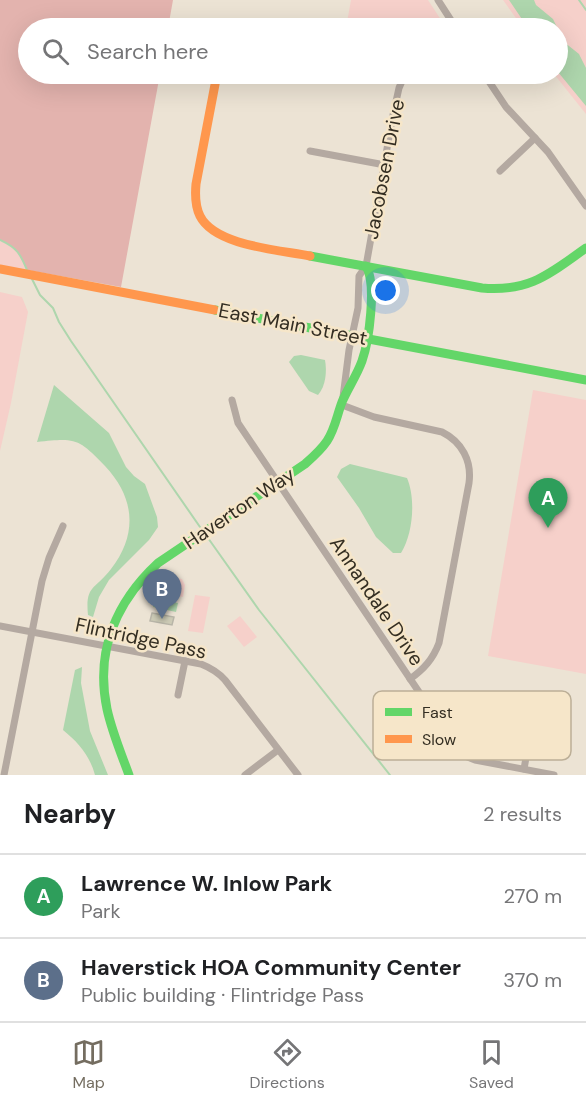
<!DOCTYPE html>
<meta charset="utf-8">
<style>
body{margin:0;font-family:"DM Sans",sans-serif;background:#f6f6f6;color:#202124}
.you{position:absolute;left:386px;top:291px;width:21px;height:21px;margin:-15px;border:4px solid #fff;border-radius:50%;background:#1a73e8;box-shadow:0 0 0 9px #1a73e833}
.badge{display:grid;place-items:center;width:39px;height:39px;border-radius:50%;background:#746d60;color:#fff;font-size:20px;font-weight:700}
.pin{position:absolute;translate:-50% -50px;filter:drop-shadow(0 2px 3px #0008)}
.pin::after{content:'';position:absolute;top:32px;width:21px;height:18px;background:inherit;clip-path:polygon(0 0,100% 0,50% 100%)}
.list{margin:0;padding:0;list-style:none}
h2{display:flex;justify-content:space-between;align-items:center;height:78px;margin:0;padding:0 24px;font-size:26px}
h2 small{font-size:20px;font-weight:400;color:#757577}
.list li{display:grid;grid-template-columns:39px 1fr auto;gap:18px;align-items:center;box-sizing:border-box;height:84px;padding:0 24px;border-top:2px solid #e0e0e0}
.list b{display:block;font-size:22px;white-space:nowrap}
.list p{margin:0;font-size:20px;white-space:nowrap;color:#757577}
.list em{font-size:20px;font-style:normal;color:#757577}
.icon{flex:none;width:33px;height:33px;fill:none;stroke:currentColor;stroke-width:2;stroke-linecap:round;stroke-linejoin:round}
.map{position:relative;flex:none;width:586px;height:775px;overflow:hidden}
.search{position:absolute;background:#fff;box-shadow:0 6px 24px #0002;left:18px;right:18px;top:18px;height:66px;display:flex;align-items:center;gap:15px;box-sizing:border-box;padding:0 21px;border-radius:33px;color:#757577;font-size:22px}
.sheet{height:246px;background:#fff}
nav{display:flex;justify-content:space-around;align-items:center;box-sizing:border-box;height:84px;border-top:2px solid #e0e0e0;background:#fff;font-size:16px;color:#757577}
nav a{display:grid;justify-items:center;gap:3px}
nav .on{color:#746d60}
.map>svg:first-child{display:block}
.green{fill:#f6d0ca}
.forest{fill:#e3b3ae}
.water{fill:#aed6ad}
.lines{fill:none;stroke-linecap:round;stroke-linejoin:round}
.stream{stroke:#aed6ad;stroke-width:2}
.building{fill:#cdcbb6;stroke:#b8b5a8;stroke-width:1.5}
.street{stroke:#b4a9a1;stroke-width:7}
.fast{stroke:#63d668;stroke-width:9}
.slow{stroke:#ff974d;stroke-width:9}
.labels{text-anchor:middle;stroke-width:5;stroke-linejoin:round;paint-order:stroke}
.street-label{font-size:20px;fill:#342e22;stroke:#f6e6c9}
.key{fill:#f6e6c9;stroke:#bcaf97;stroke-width:1.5}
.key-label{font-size:16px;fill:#342e22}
</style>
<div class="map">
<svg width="586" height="775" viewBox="0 0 586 775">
<rect width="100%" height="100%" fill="#ece3d4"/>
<g class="green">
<path d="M351 0H428L445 26 444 28H346Z"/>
<path d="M503 0H586V114L554 74H558V28H523Z"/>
<path d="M0 241C17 247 20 254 27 270L0 265Z"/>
<path d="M0 292 22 297 28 312 11 403 0 451Z"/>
<path d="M533 390 586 400V674L488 656Z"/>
<path d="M168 577 182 579 185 585 183 597 157 592 159 580Z"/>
<path d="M195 595 210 597 203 633 188 631Z"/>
<path d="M240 616 257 637 244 647 227 626Z"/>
</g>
<path class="forest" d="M0 0H173L168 28H28V74H160L121 287 27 270C19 253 17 248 0 240Z"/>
<g class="water">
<path d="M509 0H534L536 5 553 19 564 42 579 54 586 68V106L558 72V28H528Z"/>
<path d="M301 355 325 360C327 371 326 386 318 395L309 391 289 362 294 356Z"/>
<path d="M54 385 109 433 126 467 134 476 145 484 157 517 158 527 149 540 109 580 99 597 93 617 88 615C85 585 95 590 111 569 138 534 135 498 105 466 78 438 76 438 37 442Z"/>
<path d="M350 464 407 478C416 499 413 534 401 553H393L376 537 359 508 337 477 341 469Z"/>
<path d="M154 599 178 603 176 612 153 607Z"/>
<path d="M82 667 81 683 90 731 108 775H95C90 756 78 742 63 730L75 670Z"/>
</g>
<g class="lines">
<g class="stream">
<path d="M579 0 586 10"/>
<path d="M0 240C17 248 20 253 27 270"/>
<path d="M31 277 40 295 53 308 59 322 71 341 200 527"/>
<path d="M208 538 259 610 390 775"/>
</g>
</g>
<path class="building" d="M152 613 174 617 172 625 150 621Z"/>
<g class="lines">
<g class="street">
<path d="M438 0 456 28"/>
<path d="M405 74 399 88 393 115 366 266 359 276 358 308 349 350 342 405 374 417 442 432C462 442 472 461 469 483L439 643C433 659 424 669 410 679"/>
<path d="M484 74 506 107 548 152 586 206"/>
<path d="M310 151 385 165"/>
<path d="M500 171 535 138"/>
<path d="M232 400 238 423 456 747 465 756 475 760 554 775"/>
<path d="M0 626 201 664C211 668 218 672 225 680L298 775"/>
<path d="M178 695 185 661"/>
<path d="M524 769 532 724"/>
<path d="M4 775 42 581 49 558 63 526"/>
<path d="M245 775 278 750"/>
</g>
<g class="fast">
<path d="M310 256 482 288C530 292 549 274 586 248"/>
<path d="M215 310 586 380"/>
<path d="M129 775C121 753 112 732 107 709 95 651 116 602 158 563L305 464C313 457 321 450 327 441 335 429 337 415 342 402 348 388 357 375 362 361 369 341 377 284 366 266"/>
</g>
<g class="slow">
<path d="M217 74 196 184C195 195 195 206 200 216 215 246 280 250 310 256"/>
<path d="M0 269 215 310"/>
</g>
</g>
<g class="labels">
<g class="street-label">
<text transform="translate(384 169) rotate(-79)" y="7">Jacobsen Drive</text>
<text transform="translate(293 324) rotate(11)" y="7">East Main Street</text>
<text transform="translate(239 508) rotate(-34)" y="7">Haverton Way</text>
<text transform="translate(377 601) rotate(56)" y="7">Annandale Drive</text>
<text transform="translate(141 638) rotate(12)" y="7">Flintridge Pass</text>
</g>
</g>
<rect x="373" y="691" width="198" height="69" rx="9" class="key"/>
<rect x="385" y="708" width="27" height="8" fill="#63d668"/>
<rect x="385" y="735" width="27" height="8" fill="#ff974d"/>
<g class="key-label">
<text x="422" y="718">Fast</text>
<text x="422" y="745">Slow</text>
</g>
</svg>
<div class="you"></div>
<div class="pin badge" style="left:548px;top:528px;background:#2e9e5b">A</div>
<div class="pin badge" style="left:162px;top:619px;background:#5c6f8a">B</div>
<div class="search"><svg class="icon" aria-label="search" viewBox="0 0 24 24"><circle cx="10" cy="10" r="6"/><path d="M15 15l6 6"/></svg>Search here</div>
</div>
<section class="sheet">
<h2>Nearby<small>2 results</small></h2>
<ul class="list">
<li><span class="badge" style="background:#2e9e5b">A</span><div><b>Lawrence W. Inlow Park</b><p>Park</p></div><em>270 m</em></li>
<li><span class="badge" style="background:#5c6f8a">B</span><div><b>Haverstick HOA Community Center</b><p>Public building · Flintridge Pass</p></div><em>370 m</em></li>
</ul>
</section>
<nav>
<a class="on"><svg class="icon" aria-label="map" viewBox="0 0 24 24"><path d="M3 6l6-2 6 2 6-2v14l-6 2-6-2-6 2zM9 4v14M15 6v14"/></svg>Map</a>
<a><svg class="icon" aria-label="directions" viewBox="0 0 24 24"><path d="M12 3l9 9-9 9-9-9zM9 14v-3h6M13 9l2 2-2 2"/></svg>Directions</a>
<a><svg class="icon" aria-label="saved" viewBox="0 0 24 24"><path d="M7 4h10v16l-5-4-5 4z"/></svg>Saved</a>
</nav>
